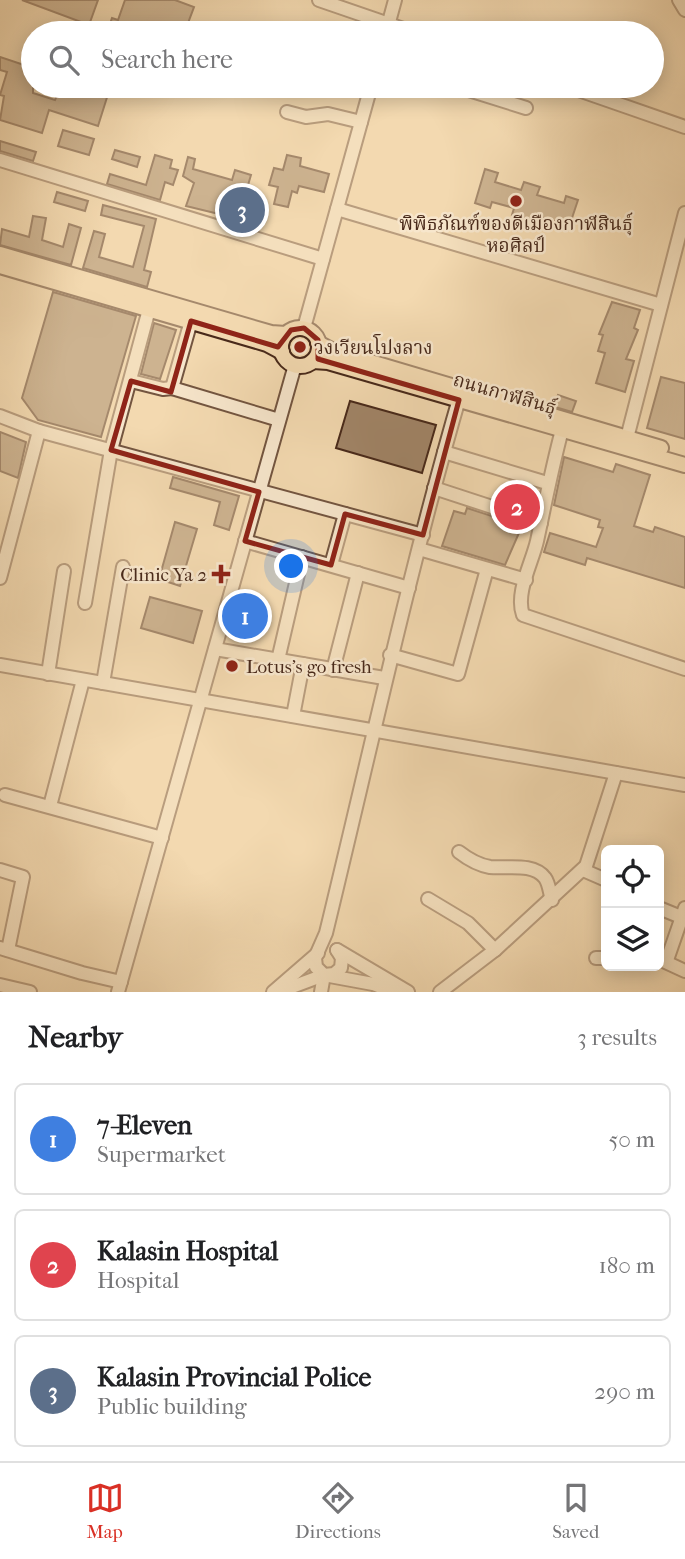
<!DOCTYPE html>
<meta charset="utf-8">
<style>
body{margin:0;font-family:"IM FELL French Canon","Noto Serif Thai",serif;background:#f2f2f2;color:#202124}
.controls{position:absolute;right:21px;bottom:21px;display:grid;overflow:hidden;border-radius:10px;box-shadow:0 4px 18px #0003}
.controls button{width:63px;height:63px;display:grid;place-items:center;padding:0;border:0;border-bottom:2px solid #e0e0e0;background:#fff;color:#202124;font:35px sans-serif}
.you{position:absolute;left:292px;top:567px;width:24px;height:24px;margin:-18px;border:5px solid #fff;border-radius:50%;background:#1a73e8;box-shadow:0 0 0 10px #1a73e833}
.badge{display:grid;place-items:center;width:46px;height:46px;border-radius:50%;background:#d93025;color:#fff;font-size:23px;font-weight:700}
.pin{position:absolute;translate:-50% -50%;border:4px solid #fff;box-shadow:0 2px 7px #0006}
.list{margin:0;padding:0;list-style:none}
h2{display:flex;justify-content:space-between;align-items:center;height:91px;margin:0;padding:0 28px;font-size:30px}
h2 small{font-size:23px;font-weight:400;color:#757577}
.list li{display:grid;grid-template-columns:46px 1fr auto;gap:21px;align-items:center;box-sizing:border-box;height:112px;margin:0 14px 14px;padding:0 14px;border:2px solid #e0e0e0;border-radius:10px}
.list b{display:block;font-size:26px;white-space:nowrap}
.list p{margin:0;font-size:23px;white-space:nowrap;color:#757577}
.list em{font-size:23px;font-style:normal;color:#757577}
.icon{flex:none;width:38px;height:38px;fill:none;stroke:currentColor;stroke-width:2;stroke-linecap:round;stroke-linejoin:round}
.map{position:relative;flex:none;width:685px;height:992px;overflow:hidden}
.search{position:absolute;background:#fff;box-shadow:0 4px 18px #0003;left:21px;right:21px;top:21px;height:77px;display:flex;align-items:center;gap:18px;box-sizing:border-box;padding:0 24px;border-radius:38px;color:#757577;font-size:26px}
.sheet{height:469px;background:#fff}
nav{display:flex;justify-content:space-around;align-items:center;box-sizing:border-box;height:98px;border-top:2px solid #e0e0e0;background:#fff;font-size:19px;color:#757577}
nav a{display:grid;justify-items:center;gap:4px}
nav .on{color:#d93025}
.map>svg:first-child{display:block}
.building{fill:#a18568;stroke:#48291a;stroke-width:2}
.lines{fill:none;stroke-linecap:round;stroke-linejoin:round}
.minor-casing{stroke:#735540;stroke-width:16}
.major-casing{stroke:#48291a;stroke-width:18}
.minor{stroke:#f7e6cc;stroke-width:12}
.major{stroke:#f3d9b0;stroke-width:14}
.marked{fill:none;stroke:#8f2418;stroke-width:5;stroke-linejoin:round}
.poi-dot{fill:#8f2418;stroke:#f7e6cc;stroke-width:2.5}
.labels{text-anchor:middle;stroke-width:5;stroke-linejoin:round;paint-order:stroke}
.poi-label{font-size:19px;fill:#48291a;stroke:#f7e6cc;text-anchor:start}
.street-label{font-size:19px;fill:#48291a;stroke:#f7e6cc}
</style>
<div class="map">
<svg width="685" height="992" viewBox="0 0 685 992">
<rect width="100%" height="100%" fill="#f3d9b0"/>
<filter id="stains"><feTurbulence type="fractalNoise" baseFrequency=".00286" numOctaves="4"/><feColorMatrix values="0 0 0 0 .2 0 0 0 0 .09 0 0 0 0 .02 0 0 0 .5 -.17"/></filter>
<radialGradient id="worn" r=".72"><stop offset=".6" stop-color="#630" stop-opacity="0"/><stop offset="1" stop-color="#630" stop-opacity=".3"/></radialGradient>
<g class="building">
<path d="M22 0H98L89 25Z"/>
<path d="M125 0H175L194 7 185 31 181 29V33H115L108 30 112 18 118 20Z"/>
<path d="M0 57 33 68V93L55 100 61 86H92L109 91 98 126 49 110 42 133 0 120 4 96 0 95 7 72 0 70Z"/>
<path d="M63 130 94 139 89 155 58 146Z"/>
<path d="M0 141 36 152 33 161 0 151Z"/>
<path d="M115 150 140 157 137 167 112 159Z"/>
<path d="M155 155 172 160 170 168 178 170 173 185 165 182 160 200 107 184 110 174 146 185Z"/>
<path d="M287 155 301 158 300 166 329 174 324 192 299 186 297 193 292 191 288 207 274 204 278 187 269 185 274 168 283 170Z"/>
<path d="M188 157 195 159 193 169 232 180 235 170 251 175 243 202 265 208 260 224 186 206 194 183 183 176Z"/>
<path d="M485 169 498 173 495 182 521 190 524 182 540 187 537 195 564 203 566 196 578 200 568 230 556 226 557 222 534 215 532 221 512 215 514 208 492 202 490 208 475 203Z"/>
<path d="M57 192 88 201 85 211 54 202Z"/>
<path d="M103 205 156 219 144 270 151 272 147 287 83 268 94 231 105 234 99 257 133 267 144 226 101 215Z"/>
<path d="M33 216 46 218 42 240 63 247 69 224 81 228 71 265 0 245 2 229 29 237Z"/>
<path d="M53 292 136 316 101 437 38 420 22 398Z"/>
<path d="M612 302 640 310 634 328 638 330 626 359 634 361 625 392 596 383 605 353 598 351 603 335 599 334Z"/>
<path d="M154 323 176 330 160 379 141 374Z"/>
<path d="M661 377 685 383V439L647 428Z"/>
<path d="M558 395 576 401 572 412 555 407Z"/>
<path d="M350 401 436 425 422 473 336 448Z"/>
<path d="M0 432 26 442 18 478 0 471Z"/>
<path d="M564 457 613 472 616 464 650 475 634 526 653 532 655 527 685 537V588L587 558 585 565 544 552 550 533 596 547 603 528 598 527 600 520 554 505Z"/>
<path d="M173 477 239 496 229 530 214 525 220 502 170 488Z"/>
<path d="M467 508 522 526 505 565 442 546 454 511 465 514Z"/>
<path d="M175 522 197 529 180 586 159 579Z"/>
<path d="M150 597 202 611 193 643 141 628Z"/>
</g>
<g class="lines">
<g class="minor-casing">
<g id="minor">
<path d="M319 0 415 33"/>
<path d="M679 0 685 10"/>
<path d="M386 33 395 0"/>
<path d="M456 86 526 108"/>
<path d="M567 86 685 127"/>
<path d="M287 112 306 117 328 114 361 122"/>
<path d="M0 160 323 259"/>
<path d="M337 209 661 305"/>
<path d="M191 321 172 388 279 420"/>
<path d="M304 328 371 86"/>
<path d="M131 381 163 389 172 388"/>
<path d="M0 416 39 431 423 535"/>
<path d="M562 430C552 467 545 504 537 541 532 563 515 593 523 615L685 669"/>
<path d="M627 438 685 213"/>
<path d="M444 452 547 483"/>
<path d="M434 488 541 523"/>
<path d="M245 541 409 588"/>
<path d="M419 549 526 580"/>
<path d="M331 565 345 514"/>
<path d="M0 578 39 431"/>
<path d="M85 603 111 450 151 302"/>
<path d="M215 649 384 678"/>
<path d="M390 655 458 674 487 569"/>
<path d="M278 660 302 557"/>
<path d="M0 665 685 785"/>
<path d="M333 670 358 573"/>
<path d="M48 674 64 571"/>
<path d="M103 683 123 567"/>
<path d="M293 716 303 664"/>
<path d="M5 795 162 838"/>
<path d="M50 806 83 680"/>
<path d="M459 852C468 859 478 865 490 867 506 869 533 862 545 878 549 883 550 894 552 900"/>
<path d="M0 870 23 877 8 950"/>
<path d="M583 870 606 880"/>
<path d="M428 899 468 923 495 950"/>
<path d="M659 908 681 917"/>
<path d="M0 948 82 973 121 982"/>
<path d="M337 950 342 958 341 968 334 974 324 975 316 967 315 958 326 933C370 752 409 571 461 392"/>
<path d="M337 950 408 992"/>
<path d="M596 958H606"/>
<path d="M659 959 685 971"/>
<path d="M667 960 685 908"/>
<path d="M0 985 30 992"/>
<path d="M281 991 324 975 373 984 394 992"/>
<path d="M118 992 295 365"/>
<path d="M273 992 318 953"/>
<path d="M321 992 324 975"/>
<path d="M440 992 495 950 586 866 616 773"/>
</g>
</g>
<g class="major-casing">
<g id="major">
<path d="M0 254 271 333 286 334"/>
<path d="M0 266 267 344 282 352"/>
<circle cx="300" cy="347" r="19"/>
<path d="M318 343 333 351 661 448"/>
<path d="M313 361 328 362 685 465"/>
</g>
</g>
<use href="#minor" class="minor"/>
<use href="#major" class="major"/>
</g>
<path d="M0 0H685V992H0ZM191 321 278 347 291 330 304 328 318 340V359L459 400 423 535 345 514 331 565 245 541 259 492 111 450 131 381 171 392Z" fill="#f3d9b0" fill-opacity=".55" fill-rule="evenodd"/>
<path class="marked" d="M191 321 278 347 291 330 304 328 318 340V359L459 400 423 535 345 514 331 565 245 541 259 492 111 450 131 381 171 392Z"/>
<g class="poi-dot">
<circle cx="516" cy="201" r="7"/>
<circle cx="300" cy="347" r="7"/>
<path d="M217.5 563.5h7v7h7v7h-7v7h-7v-7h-7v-7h7z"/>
<circle cx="232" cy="666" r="7"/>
</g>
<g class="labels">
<g class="poi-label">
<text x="516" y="230" text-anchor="middle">พิพิธภัณฑ์ของดีเมืองกาฬสินธุ์<tspan x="516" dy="22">หอศิลป์</tspan></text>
<text x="314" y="354">วงเวียนโปงลาง</text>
<text x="207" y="581" text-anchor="end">Clinic Ya 2</text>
<text x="246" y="673">Lotus's go fresh</text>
</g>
<g class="street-label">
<text transform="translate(505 393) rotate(16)" y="7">ถนนกาฬสินธุ์</text>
</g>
</g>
<rect width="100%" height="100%" filter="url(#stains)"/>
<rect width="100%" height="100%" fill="url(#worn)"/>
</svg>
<div class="controls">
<button><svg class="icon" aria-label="locate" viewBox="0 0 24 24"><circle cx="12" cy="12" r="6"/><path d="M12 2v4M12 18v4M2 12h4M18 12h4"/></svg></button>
<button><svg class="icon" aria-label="layers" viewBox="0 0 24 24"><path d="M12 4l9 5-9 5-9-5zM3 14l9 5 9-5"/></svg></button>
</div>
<div class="you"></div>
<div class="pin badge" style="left:245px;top:616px;background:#3f7fe0">1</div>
<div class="pin badge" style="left:517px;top:507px;background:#e0444e">2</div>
<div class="pin badge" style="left:242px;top:210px;background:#5c6f8a">3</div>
<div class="search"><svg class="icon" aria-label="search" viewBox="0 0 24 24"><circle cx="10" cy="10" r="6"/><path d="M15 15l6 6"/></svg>Search here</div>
</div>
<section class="sheet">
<h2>Nearby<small>3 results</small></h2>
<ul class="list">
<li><span class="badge" style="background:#3f7fe0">1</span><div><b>7-Eleven</b><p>Supermarket</p></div><em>50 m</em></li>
<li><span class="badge" style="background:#e0444e">2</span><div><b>Kalasin Hospital</b><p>Hospital</p></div><em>180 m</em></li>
<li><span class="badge" style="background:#5c6f8a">3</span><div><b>Kalasin Provincial Police</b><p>Public building</p></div><em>290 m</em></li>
</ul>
</section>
<nav>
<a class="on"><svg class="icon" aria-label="map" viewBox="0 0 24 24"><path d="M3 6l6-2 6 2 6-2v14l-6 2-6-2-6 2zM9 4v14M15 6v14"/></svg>Map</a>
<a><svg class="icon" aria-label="directions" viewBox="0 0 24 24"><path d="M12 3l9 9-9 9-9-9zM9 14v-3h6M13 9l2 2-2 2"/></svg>Directions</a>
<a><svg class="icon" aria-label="saved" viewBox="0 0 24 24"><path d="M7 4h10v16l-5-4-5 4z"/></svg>Saved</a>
</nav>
